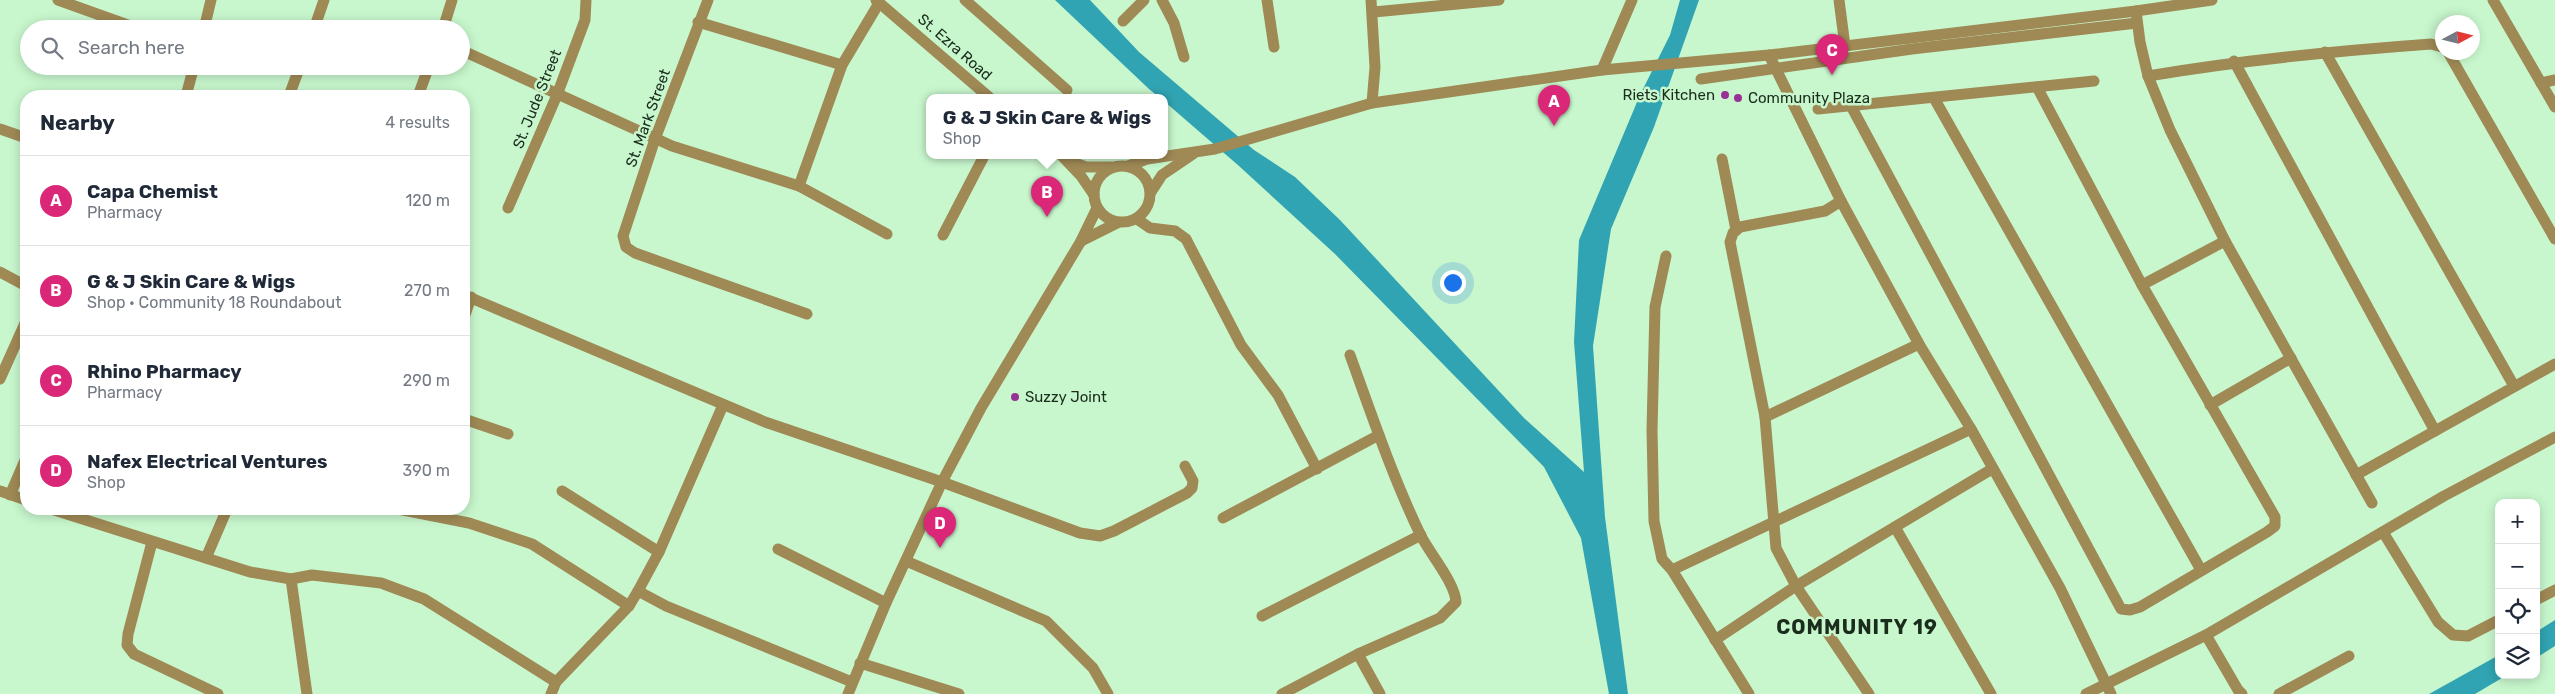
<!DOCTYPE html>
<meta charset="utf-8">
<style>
body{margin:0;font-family:Rubik,sans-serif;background:#f2f2f3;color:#1f2937}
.controls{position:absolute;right:15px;bottom:15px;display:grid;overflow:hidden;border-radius:10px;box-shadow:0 2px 12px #0003}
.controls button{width:45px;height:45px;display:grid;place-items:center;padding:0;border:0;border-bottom:1px solid #e0e1e3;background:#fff;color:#1f2937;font:25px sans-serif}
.compass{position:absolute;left:2435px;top:15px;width:45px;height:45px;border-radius:50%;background:#fff;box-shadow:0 2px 12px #0003;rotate:83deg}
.you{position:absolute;left:1452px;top:282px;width:18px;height:18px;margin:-12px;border:4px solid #fff;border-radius:50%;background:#1a73e8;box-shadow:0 0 0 8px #1a73e833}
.badge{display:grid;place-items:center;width:32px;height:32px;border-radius:50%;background:#db2777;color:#fff;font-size:16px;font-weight:700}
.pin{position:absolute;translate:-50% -41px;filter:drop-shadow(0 1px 2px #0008)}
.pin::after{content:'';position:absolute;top:26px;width:18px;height:15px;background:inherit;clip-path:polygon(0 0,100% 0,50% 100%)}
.popup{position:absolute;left:926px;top:94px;width:242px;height:65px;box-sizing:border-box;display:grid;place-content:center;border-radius:10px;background:#fff;filter:drop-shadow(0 1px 4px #0005);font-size:16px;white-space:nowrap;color:#747a83}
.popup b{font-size:19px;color:#1f2937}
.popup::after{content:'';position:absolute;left:50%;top:100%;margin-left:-10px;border:10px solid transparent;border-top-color:#fff}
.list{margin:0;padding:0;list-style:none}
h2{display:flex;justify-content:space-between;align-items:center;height:65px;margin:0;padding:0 20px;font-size:21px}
h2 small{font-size:16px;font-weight:400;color:#747a83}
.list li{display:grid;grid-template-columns:32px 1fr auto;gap:15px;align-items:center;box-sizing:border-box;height:90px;padding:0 20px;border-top:1px solid #e0e1e3}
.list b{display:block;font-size:19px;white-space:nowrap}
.list p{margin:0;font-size:16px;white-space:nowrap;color:#747a83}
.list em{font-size:16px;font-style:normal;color:#747a83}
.icon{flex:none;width:28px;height:28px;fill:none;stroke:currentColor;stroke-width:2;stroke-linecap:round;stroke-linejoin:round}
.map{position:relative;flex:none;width:2555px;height:694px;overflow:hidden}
.search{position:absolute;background:#fff;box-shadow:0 2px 12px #0003;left:20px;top:20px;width:450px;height:55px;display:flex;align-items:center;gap:12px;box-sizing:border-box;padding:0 18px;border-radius:28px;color:#747a83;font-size:19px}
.panel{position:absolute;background:#fff;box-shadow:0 2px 12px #0003;left:20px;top:90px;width:450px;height:425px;border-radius:20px}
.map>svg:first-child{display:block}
.water{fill:#31a4b3}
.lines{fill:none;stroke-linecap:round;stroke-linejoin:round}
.minor{stroke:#9f8955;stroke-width:11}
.poi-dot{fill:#973196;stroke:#c8f7cd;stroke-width:2}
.labels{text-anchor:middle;stroke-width:5;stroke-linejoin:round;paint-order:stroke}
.street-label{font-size:15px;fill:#1a2c1c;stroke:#c8f7cd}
.poi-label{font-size:15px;fill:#1a2c1c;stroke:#c8f7cd;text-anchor:start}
.district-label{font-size:20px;font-weight:bold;letter-spacing:1px;fill:#1a2c1c;stroke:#c8f7cd}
</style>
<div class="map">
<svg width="2555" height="694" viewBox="0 0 2555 694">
<rect width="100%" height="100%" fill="#c8f7cd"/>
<g class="water">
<path d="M1055 0H1090L1139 52 1254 150 1295 177 1340 220 1524 418 1584 472 1574 342 1579 240 1640 95 1670 35 1680 0H1699L1654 127 1611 229 1593 346 1605 517 1628 694H1609L1581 538 1544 467 1335 254 1239 166 1165 102 1164 98H1160L1149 89Z"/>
<path d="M2555 620V646L2536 658V632Z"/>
<path d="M2499 655V675H2507L2475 694H2429Z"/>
</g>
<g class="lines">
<g class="minor">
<path d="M58 0 139 29"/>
<path d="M708 0 655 139 623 236 626 247 635 253 807 314"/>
<path d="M876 0 990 98"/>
<path d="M965 0 1067 90"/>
<path d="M1162 0 1174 23 1184 57"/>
<path d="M1267 0 1274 47"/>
<path d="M1371 0 1375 67 1372 103"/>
<path d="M1839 0 1845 46"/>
<path d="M2493 0 2555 107"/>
<path d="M2136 11 2140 42 2148 76 2170 130 2225 241 2372 503"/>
<path d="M1374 12 1499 0"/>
<path d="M1123 21 1144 0"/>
<path d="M698 22 842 65"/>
<path d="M204 29 211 0"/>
<path d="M314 29 324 0"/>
<path d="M443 29 452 0"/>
<path d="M461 50 672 146 799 186 887 234"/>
<path d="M2325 52 2514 386"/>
<path d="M2448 52 2555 239"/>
<path d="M1769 55 1841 201 1919 344 1971 429 2060 588 2111 694"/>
<path d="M2234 61 2435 431"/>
<path d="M1602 70 1632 0"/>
<path d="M2148 76C2242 60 2335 51 2431 44L2442 47"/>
<path d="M1701 79 1912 49 2137 23"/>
<path d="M2541 83 2555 80"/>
<path d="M186 96 194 66"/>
<path d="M289 96 300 66"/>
<path d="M418 96 429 66"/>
<path d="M1934 98 2201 570"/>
<path d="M1851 106 2121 609 2130 610 2140 607 2267 532 2275 526V517L2142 285 2037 87"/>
<path d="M1818 109 2094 81"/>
<path d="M0 129 26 138"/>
<path d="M1062 156 1081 176 1094 195"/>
<path d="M1722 159 1736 230"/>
<path d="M1069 161 1086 167H1112"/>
<circle cx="1122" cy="194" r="28"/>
<path d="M1128 166 1147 159 1215 149 1372 103 1602 70 1769 55 2136 11 2212 0"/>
<path d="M799 186 842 65 879 3"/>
<path d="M1151 192 1162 175 1193 154"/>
<path d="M1841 201 1825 211 1740 227 1733 233 1730 242 1765 417 1776 548 1796 586 1869 694"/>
<path d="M508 208 557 95 585 20 586 0"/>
<path d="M1137 219 1150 228 1175 231 1186 239 1241 345 1278 395 1317 469"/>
<path d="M943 235 984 156"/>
<path d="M1081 241 1117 223"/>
<path d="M1666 256 1655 307 1652 430 1654 521 1662 559 1672 570 1749 694"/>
<path d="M0 272 26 286"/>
<path d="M2142 285 2225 241"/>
<path d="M464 295 765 422 942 482 1080 533 1100 536 1114 531 1187 493 1192 488 1193 481 1185 466"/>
<path d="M464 318 471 297"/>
<path d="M0 379 26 321"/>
<path d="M2210 405 2291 358"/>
<path d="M1765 417 1919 344"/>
<path d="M464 419 508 434"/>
<path d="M2356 475 2555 364"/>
<path d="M0 491 26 500"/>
<path d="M562 491 659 552"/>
<path d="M10 495 26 458"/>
<path d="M51 509 250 572 291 579 312 575 381 583 424 599 556 682"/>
<path d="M398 509 469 523 532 544 629 606"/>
<path d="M1223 518 1379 435"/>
<path d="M1895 527 1991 694"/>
<path d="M2383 532 2438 622 2453 635 2468 636 2499 620"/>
<path d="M152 542 128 634 127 645 134 654 218 694"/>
<path d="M778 549 886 603"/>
<path d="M206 558 227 509"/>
<path d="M906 561 1046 621 1093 668 1108 694"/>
<path d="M1672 570 1971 429"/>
<path d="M291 579 307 694"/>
<path d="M638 591 666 606 852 682"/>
<path d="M2536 600 2555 590"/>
<path d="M1262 616 1421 535"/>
<path d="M2206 635 2238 690 2242 694"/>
<path d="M1715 640 1796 586 1992 469"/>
<path d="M1358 654 1380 694"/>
<path d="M860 663 959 694"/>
<path d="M551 694 556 682 629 606 638 591 659 552 723 405"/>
<path d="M848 694 886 603 942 482 981 408 1081 241 1097 208"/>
<path d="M1282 694 1358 654 1440 618 1456 602C1455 583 1431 555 1421 536 1393 478 1372 416 1350 355"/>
<path d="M2086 694 2206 635 2444 496 2555 437"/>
<path d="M2279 694 2349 656"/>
</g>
</g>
<g class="poi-dot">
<circle cx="1725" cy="95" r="5"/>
<circle cx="1738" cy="98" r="5"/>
<circle cx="1015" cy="397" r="5"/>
</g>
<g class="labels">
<g class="street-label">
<text transform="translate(955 47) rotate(41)" y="5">St. Ezra Road</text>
<text transform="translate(537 99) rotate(-68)" y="5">St. Jude Street</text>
<text transform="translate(648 118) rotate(-70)" y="5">St. Mark Street</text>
</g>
<g class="poi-label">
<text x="1715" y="100" text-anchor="end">Riets Kitchen</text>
<text x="1748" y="103">Community Plaza</text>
<text x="1025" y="402">Suzzy Joint</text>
</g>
<g class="district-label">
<text x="1857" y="634">COMMUNITY 19</text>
</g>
</g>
</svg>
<div class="controls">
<button>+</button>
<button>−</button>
<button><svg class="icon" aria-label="locate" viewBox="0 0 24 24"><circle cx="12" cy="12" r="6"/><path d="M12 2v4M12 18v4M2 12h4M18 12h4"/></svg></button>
<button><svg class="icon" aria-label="layers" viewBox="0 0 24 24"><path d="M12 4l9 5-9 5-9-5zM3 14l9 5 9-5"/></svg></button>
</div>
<svg class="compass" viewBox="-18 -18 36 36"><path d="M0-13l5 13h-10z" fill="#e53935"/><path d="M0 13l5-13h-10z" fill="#747a83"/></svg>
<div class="you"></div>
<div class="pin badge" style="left:1554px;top:126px">A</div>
<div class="pin badge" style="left:1047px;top:217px">B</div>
<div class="popup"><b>G &amp; J Skin Care &amp; Wigs</b>Shop</div>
<div class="pin badge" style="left:1832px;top:75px">C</div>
<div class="pin badge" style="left:940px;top:548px">D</div>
<div class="search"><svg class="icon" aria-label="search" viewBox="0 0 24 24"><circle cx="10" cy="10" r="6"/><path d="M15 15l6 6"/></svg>Search here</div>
<section class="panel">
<h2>Nearby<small>4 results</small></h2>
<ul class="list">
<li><span class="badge">A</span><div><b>Capa Chemist</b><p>Pharmacy</p></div><em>120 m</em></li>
<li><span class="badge">B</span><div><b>G &amp; J Skin Care &amp; Wigs</b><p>Shop · Community 18 Roundabout</p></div><em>270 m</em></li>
<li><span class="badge">C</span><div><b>Rhino Pharmacy</b><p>Pharmacy</p></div><em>290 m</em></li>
<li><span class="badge">D</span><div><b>Nafex Electrical Ventures</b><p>Shop</p></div><em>390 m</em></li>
</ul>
</section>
</div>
